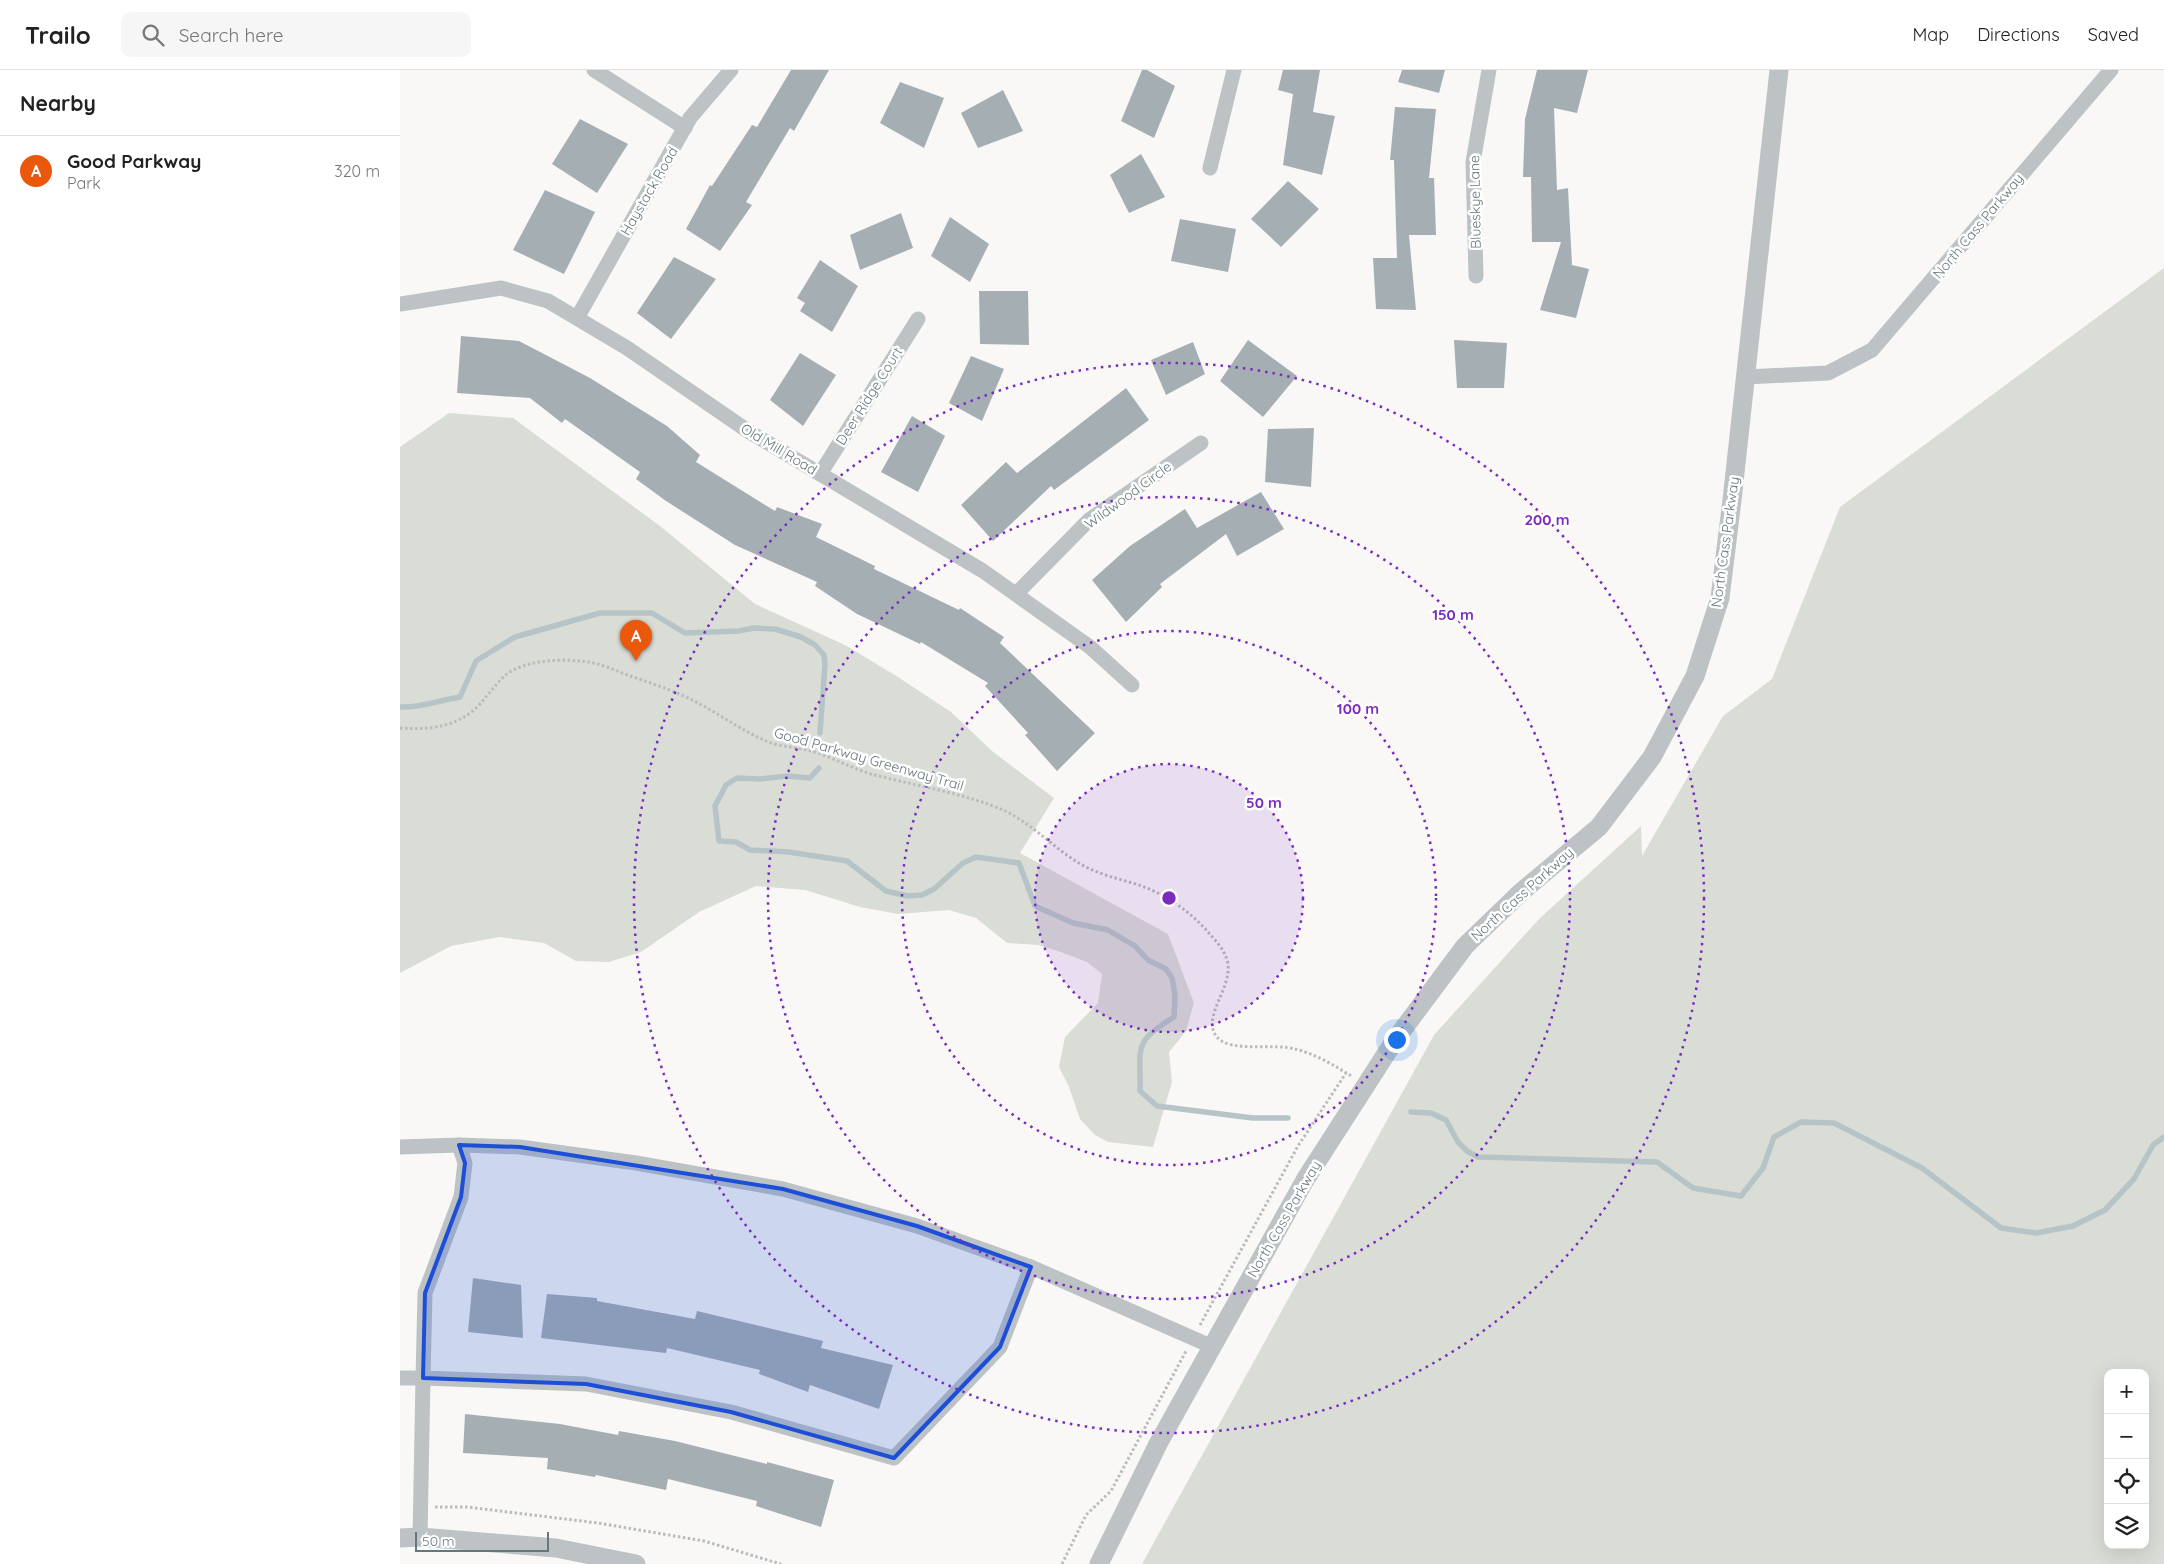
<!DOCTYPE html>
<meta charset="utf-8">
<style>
body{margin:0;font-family:Quicksand,sans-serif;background:#f6f6f6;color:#222}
.controls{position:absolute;right:15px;bottom:15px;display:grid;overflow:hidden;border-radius:10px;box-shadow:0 5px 20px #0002}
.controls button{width:45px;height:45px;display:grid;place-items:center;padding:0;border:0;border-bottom:1px solid #e0e0e0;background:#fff;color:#222;font:25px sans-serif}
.scale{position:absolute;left:15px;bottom:12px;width:134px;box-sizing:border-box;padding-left:5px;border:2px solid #66787f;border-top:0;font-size:14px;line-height:18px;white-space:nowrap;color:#66787f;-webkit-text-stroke:4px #fff;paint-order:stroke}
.you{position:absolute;left:996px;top:969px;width:18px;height:18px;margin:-12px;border:4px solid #fff;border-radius:50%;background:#1a73e8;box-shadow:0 0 0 8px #1a73e833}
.badge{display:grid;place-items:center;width:32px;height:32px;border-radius:50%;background:#ea580c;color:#fff;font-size:16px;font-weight:700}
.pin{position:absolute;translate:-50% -41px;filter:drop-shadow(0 1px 2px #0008)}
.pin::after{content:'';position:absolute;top:26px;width:18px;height:15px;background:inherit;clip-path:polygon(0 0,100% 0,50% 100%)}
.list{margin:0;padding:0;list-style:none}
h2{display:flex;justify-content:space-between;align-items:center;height:65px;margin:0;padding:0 20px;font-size:21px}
h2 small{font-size:16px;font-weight:400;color:#767676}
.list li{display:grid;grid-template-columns:32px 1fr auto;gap:15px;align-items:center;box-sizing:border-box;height:70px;padding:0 20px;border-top:1px solid #e0e0e0}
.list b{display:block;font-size:19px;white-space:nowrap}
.list p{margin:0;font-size:16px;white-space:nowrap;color:#767676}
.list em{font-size:16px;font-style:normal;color:#767676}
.icon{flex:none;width:28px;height:28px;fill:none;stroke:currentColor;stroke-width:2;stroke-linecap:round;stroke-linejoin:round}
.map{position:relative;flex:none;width:1764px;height:1494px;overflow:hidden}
header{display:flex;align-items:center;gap:30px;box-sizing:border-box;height:70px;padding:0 25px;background:#fff;border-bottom:1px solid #e0e0e0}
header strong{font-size:24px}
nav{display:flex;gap:28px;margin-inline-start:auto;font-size:18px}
.search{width:350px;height:45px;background:#f6f6f6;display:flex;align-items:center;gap:12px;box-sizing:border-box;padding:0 18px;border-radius:10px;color:#767676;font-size:19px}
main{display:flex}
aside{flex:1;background:#fff}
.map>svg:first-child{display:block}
.green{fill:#d9ddd6;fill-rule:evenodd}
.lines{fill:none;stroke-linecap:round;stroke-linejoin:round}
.stream{stroke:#b7c4c7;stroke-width:5.5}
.building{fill:#a5afb3}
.path{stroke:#b8bcbe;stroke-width:3;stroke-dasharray:2.5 2.5;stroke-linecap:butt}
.minor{stroke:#bdc3c5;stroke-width:15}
.tertiary{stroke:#bdc3c5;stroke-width:19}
.marked{fill:#1d4ed8;fill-opacity:0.2;stroke:#1d4ed8;stroke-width:4;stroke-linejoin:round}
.ring{fill:none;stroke:#7b2cbf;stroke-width:2.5;stroke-dasharray:2.5 5}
.labels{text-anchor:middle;stroke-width:5;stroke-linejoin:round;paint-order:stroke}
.street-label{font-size:14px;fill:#66787f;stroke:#fff}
.centre{fill:#7b2cbf;stroke:#fff;stroke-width:2.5}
.ring-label{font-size:15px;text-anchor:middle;font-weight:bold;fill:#7b2cbf;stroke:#fff;stroke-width:5;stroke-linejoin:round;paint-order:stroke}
</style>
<header>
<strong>Trailo</strong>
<div class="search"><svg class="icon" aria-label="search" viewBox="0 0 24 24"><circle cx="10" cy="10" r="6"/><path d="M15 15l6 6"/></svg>Search here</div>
<nav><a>Map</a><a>Directions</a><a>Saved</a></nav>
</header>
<main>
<aside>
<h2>Nearby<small></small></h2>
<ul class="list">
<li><span class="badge">A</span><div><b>Good Parkway</b><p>Park</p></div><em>320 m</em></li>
</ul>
</aside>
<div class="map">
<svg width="1764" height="1494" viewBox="0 0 1764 1494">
<rect width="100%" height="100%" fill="#f9f8f6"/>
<g class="green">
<path d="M1764 198V1494H742L1034 965 1139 849 1241 756 1242 786 1323 646 1372 609 1440 437ZM1708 1303H1745V1475H1708Z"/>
<path d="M49 343 113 348 260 456 355 534 445 575 498 607 551 642 592 681 654 728 620 783 768 864 794 933 786 961 769 982 772 1012 753 1077 708 1072 695 1065 680 1049 669 1017 659 997 665 967 698 933 702 904 687 892 658 881 638 875 607 873 576 848 549 840 498 844 460 837 405 820 356 816 299 842 241 882 209 892 176 891 144 873 99 867 51 876 0 903V377Z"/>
</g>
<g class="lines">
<g class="stream">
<path d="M0 637C21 638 40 630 60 627L76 591 115 567 200 543H252L285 563 338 561 354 558 375 559 401 567 415 575 424 585 425 595 420 663"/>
<path d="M419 698 410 708 388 706 360 709 337 708 326 715 315 736 319 771 336 772 350 780 389 782 447 791 486 821 508 826 522 825 534 819 563 793 576 787 619 793 635 836 673 853 708 860 735 876 748 890 766 899 772 908 775 925 774 947C732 973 741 976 740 1021L757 1036 853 1048H888"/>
<path d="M1011 1042 1031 1043 1046 1050 1058 1072 1067 1081 1078 1087 1257 1092 1293 1118 1341 1126 1363 1098 1374 1067 1401 1052 1434 1053 1522 1098 1601 1158 1636 1163 1673 1156 1705 1140 1734 1109 1753 1075 1764 1067"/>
</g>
</g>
<g class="building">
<path d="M391 0H429L394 61 390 58 346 132 352 135 320 181 286 159 310 115 312 116 352 55 357 57Z"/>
<path d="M742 0H747L775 16 754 68 721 51Z"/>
<path d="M883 0H920L913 42 935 46 922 105 883 95 893 24 878 20Z"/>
<path d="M1002 0H1045L1039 23 998 12Z"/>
<path d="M1137 0H1188L1177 43 1154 38 1157 120 1168 118 1172 195 1189 199 1176 248 1140 240 1161 172H1132L1131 107H1123L1125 49Z"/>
<path d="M500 12 544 28 524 78 480 53Z"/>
<path d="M603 20 623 61 578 78 561 43Z"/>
<path d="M995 37 1036 39 1029 108H1034L1036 165H1009L1016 240 976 239 973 188H997L994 90H990Z"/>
<path d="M180 49 228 74 197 123 152 94Z"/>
<path d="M741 84 765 127 729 143 710 105Z"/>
<path d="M888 111 919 139 881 177 851 149Z"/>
<path d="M145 120 195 142 164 204 113 180Z"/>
<path d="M501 143 513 178 460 200 450 165Z"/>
<path d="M550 147 589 174 570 212 531 186Z"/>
<path d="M780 149 836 159 828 202 771 191Z"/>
<path d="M274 187 316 209 271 269 237 243Z"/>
<path d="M420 190 458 216 432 262 400 241 405 233 397 228Z"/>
<path d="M579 221H628L629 275 580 274Z"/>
<path d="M61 266 119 271 190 308 267 356 300 385 296 392 375 441 377 437 422 454 416 467 475 496 474 499 559 540 560 538 604 567 600 573 695 663 657 701 625 665 628 663 585 616 588 613 521 572 520 574 457 544 415 516 417 512 335 475 266 431 236 409 240 402 165 349 162 353 130 328 57 323Z"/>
<path d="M848 270 897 306 863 347 820 311Z"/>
<path d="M1054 270 1107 273 1104 318H1057Z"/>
<path d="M793 272 805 304 766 325 751 290Z"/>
<path d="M400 283 436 305 403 356 370 330Z"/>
<path d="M571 286 604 299 582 351 549 333Z"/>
<path d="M726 318 749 350 654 420 651 416 593 471 561 435 606 392 617 403Z"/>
<path d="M512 346 545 366 518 422 481 402Z"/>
<path d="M914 358 911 417 865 412 868 359Z"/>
<path d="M861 422 884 459 837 486 826 464 760 514 762 517 726 552 692 510 730 476 785 439 797 458Z"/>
<path d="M73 1208 121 1215 123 1268 68 1262Z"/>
<path d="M147 1224 197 1228V1231L295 1249 297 1241 423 1271 421 1278 493 1295 479 1339 410 1315 408 1322 359 1304 360 1300 267 1278 266 1283 141 1268Z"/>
<path d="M65 1344 160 1354 218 1365 219 1361 275 1371 367 1394V1392L434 1410 421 1457 356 1436 357 1431 268 1409 266 1420 196 1405 195 1407 147 1399 148 1388 63 1383Z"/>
</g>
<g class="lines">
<g class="path">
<path d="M0 658C30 660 59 657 80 634 89 624 97 612 107 604 127 590 157 589 180 591 198 592 214 600 230 606 254 614 278 622 300 634 322 646 343 661 366 671 380 677 397 677 411 681 432 687 451 698 471 704 512 715 568 724 605 741 636 756 657 782 686 797 702 805 719 809 736 814 763 823 789 840 808 862 815 870 824 879 827 890 835 916 800 947 817 967 830 983 875 973 895 979 916 984 935 996 953 1007"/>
<path d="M800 1255 898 1076 946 1003"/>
<path d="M35 1437H67L198 1453 304 1471 381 1494"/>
<path d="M662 1494 686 1445 711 1421 786 1281"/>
</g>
<g class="minor">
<path d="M194 0 285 58"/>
<path d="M810 98 834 0"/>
<path d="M1076 206 1073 92 1089 0"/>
<path d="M0 234 101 218 148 231 227 278 348 361 583 501 690 577 732 615"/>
<path d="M177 248 290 48 331 0"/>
<path d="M1346 307 1428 303 1472 280 1711 0"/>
<path d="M420 404 518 249"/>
<path d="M616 524 689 450 801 373"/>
<path d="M59 1075 120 1077 236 1093 383 1119 517 1156 631 1197 813 1277"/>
<path d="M0 1077 59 1075 65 1093 61 1127 25 1223 23 1308 186 1314 331 1342 494 1388 600 1277 631 1197"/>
<path d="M0 1308H23L20 1467"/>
</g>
<g class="tertiary">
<path d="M0 1468 20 1467 156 1478 236 1494"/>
<path d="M699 1494 758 1374 905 1110 995 970 1065 876 1120 823 1199 757 1252 687 1295 606 1320 528 1332 430 1379 0"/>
</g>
</g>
<path class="marked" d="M59 1075 120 1077 383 1119 517 1156 631 1197 600 1277 494 1388 331 1342 186 1314 23 1308 25 1223 61 1127 65 1093Z"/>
<circle cx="769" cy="828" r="134" fill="#7b2cbf" fill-opacity=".12"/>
<g class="ring">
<circle cx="769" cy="828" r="134"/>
<circle cx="769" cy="828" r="267"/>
<circle cx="769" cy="828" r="401"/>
<circle cx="769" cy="828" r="535"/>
</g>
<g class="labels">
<g class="street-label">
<text transform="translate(249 121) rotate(-60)" y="5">Haystack Road</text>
<text transform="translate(1075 132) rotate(-91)" y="5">Blueskye Lane</text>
<text transform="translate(1578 156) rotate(-50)" y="5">North Cass Parkway</text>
<text transform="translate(469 326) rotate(-58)" y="5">Deer Ridge Court</text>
<text transform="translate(379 379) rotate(31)" y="5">Old Mill Road</text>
<text transform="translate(728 425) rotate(-36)" y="5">Wildwood Circle</text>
<text transform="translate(1325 472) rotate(-82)" y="5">North Cass Parkway</text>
<text transform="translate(469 689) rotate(16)" y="5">Good Parkway Greenway Trail</text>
<text transform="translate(1122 824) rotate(-42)" y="5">North Cass Parkway</text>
<text transform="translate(884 1149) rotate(-60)" y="5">North Cass Parkway</text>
</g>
</g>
<circle cx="769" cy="828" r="8" class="centre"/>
<g class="ring-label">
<text x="1147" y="455">200 m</text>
<text x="1053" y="550">150 m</text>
<text x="958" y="644">100 m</text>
<text x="864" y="738">50 m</text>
</g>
</svg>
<div class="controls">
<button>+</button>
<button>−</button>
<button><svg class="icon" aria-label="locate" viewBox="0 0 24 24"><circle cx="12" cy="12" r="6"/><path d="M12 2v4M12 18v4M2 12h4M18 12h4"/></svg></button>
<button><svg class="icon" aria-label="layers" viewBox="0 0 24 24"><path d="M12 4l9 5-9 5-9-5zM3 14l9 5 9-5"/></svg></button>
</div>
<div class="scale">50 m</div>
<div class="you"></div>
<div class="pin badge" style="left:236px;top:591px">A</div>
</div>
</main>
